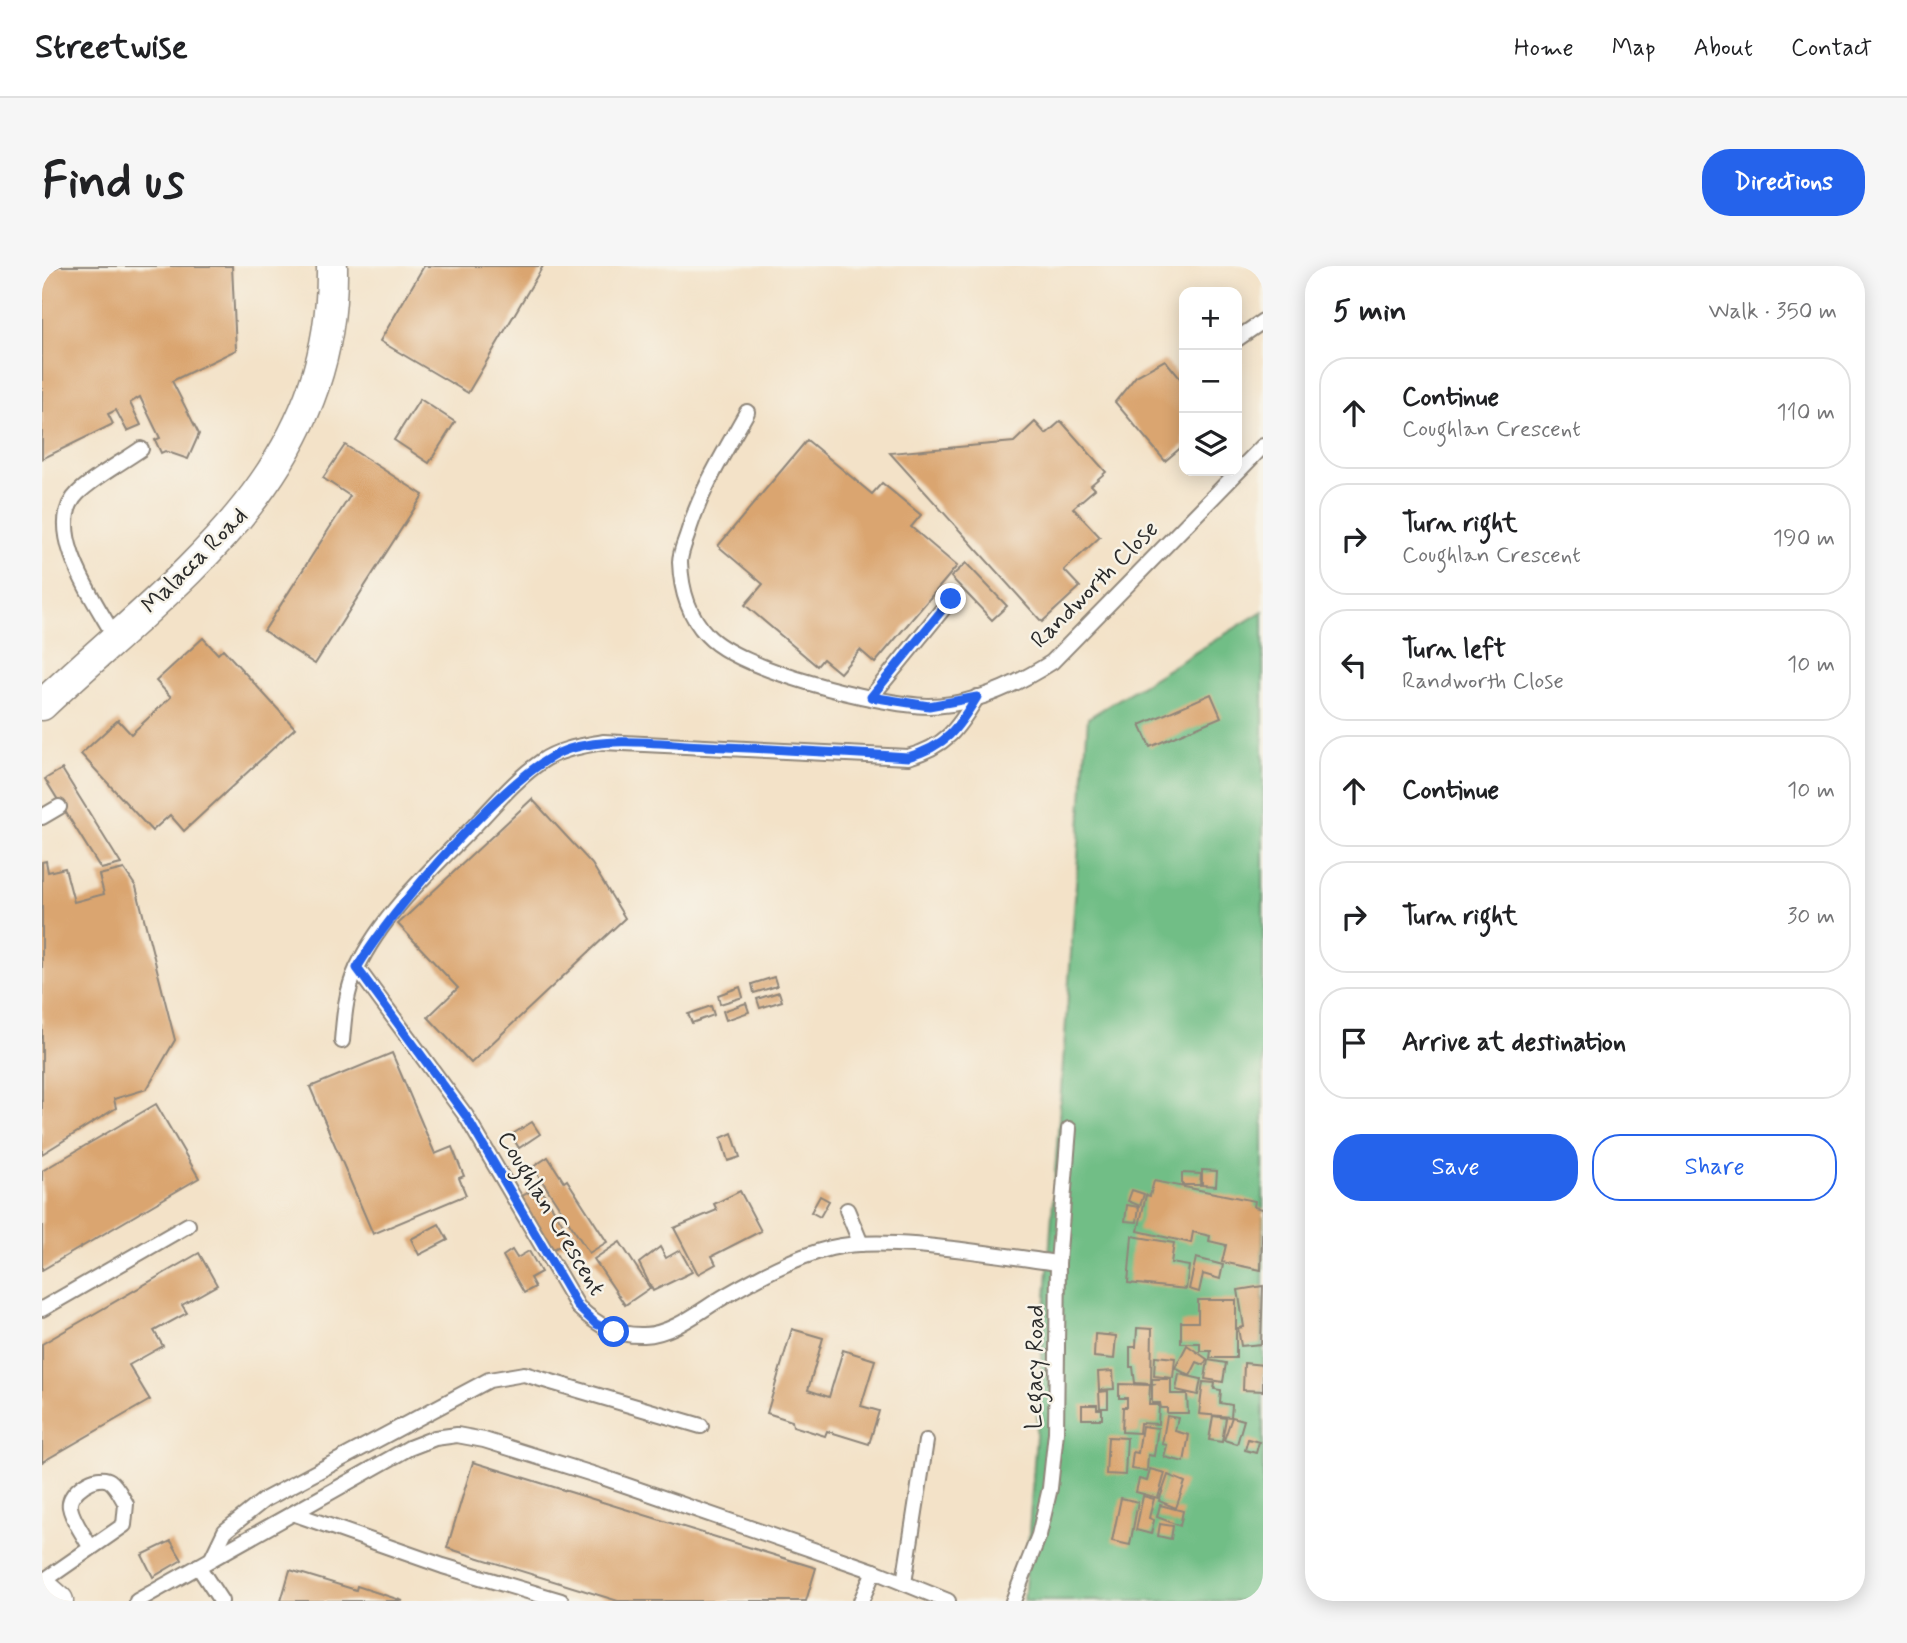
<!DOCTYPE html>
<meta charset="utf-8">
<style>
body{margin:0;font-family:Mynerve,sans-serif;background:#f6f6f6;color:#202124}
.controls{position:absolute;right:21px;top:21px;display:grid;overflow:hidden;border-radius:14px;box-shadow:0 4px 18px #0003}
.controls button{width:63px;height:63px;display:grid;place-items:center;padding:0;border:0;border-bottom:2px solid #e0e0e0;background:#fff;color:#202124;font:35px sans-serif}
.stop{position:absolute;width:21px;height:21px;margin:-16px;border:5px solid #2563eb;border-radius:50%;background:#fff}
.stop.end{background:#2563eb;border-color:#fff;box-shadow:0 2px 7px #0008}
.list{margin:0;padding:0;list-style:none}
h2{display:flex;justify-content:space-between;align-items:center;height:91px;margin:0;padding:0 28px;font-size:30px}
h2 small{font-size:23px;font-weight:400;color:#757577}
.list li{display:grid;grid-template-columns:46px 1fr auto;gap:21px;align-items:center;box-sizing:border-box;height:112px;margin:0 14px 14px;padding:0 14px;border:2px solid #e0e0e0;border-radius:28px}
.list b{display:block;font-size:26px;white-space:nowrap}
.list p{margin:0;font-size:23px;white-space:nowrap;color:#757577}
.list em{font-size:23px;font-style:normal;color:#757577}
.actions{display:flex;gap:14px;padding:21px 28px}
.actions a{flex:1;padding:16px 0;border:2px solid #2563eb;border-radius:28px;text-align:center;font-size:24px;color:#2563eb}
.actions .main{background:#2563eb;color:#fff}
.icon{flex:none;width:38px;height:38px;fill:none;stroke:currentColor;stroke-width:2;stroke-linecap:round;stroke-linejoin:round}
.map{position:relative;flex:none;width:1221px;height:1335px;overflow:hidden;border-radius:28px}
header{display:flex;align-items:center;gap:42px;box-sizing:border-box;height:98px;padding:0 35px;background:#fff;border-bottom:2px solid #e0e0e0}
header strong{font-size:33px}
nav{display:flex;gap:38px;margin-inline-start:auto;font-size:24px}
.intro{display:flex;align-items:center;justify-content:space-between;box-sizing:border-box;height:168px;padding:0 42px}
h1{margin:0;font-size:49px}
.button{padding:18px 32px;border-radius:28px;background:#2563eb;color:#fff;font-size:24px;font-weight:700}
main{display:flex;gap:42px;padding:0 42px}
aside{flex:1;background:#fff;border-radius:28px;box-shadow:0 4px 18px #0003}
.map>svg:first-child{display:block}
.forest{fill:#71be86;stroke:#4e7458;stroke-width:2}
.building{fill:#daa56f}
.lines{fill:none;stroke-linecap:round;stroke-linejoin:round}
.lane-casing{stroke:#8f867a;stroke-width:18}
.street-casing{stroke:#8f867a;stroke-width:33}
.lane{stroke:#fff;stroke-width:14}
.street{stroke:#fff;stroke-width:30}
.route{stroke:#2563eb;stroke-width:9}
.labels{text-anchor:middle;stroke-width:5;stroke-linejoin:round;paint-order:stroke}
.street-label{font-size:24px;fill:#2b2b2b;stroke:#f7f3e8}
</style>
<header>
<strong>Streetwise</strong>
<nav><a>Home</a><a>Map</a><a>About</a><a>Contact</a></nav>
</header>
<div class="intro"><h1>Find us</h1><a class="button">Directions</a></div>
<main>
<div class="map">
<svg width="1221" height="1335" viewBox="0 0 1221 1335">
<rect width="100%" height="100%" fill="#f7f3e8"/>
<filter id="ink" filterUnits="userSpaceOnUse"><feTurbulence type="fractalNoise" baseFrequency=".0143" numOctaves="2"/><feDisplacementMap in="SourceGraphic" scale="14" xChannelSelector="R" yChannelSelector="G"/><feConvolveMatrix kernelMatrix="1 2 1 2 8 2 1 2 1" color-interpolation-filters="sRGB"/></filter>
<filter id="wash" filterUnits="userSpaceOnUse"><feTurbulence type="fractalNoise" baseFrequency=".00686" numOctaves="4" result="noise"/><feDisplacementMap in="SourceGraphic" scale="28" xChannelSelector="R" yChannelSelector="G"/><feGaussianBlur stdDeviation="1.57" result="paint"/><feColorMatrix in="noise" values="0 0 0 0 0 0 0 0 0 0 0 0 0 0 0 0 0 1.4 0 .05"/><feComposite in="paint" operator="in"/></filter>
<g filter="url(#wash)">
<rect width="100%" height="100%" fill="#f3e2c8"/>
<path class="forest" d="M1221 345V1335H982L1046 452Z"/>
<g id="blocks">
<g class="building">
<path d="M17 0H190L194 84 130 115 157 168 146 193 123 185 119 187 113 174 118 172 98 131 88 137 99 159 85 165 74 144 66 148 71 158 0 193V8Z"/>
<path d="M382 0H501L426 127 338 75Z"/>
<path d="M1123 94 1142 117V179L1123 195 1073 136 1094 110Z"/>
<path d="M378 133 413 156 387 197 352 174Z"/>
<path d="M1019 155 1064 206 1049 219 1053 223 1031 242 1058 271 1022 304 1038 321 1000 356 848 187 972 176 993 156 1004 168Z"/>
<path d="M765 174 830 228 840 217 879 249 869 261 915 300 833 397 818 384 798 407 781 393 775 400 703 339 721 318 676 280Z"/>
<path d="M303 179 381 229 273 398 222 365 308 230 281 212Z"/>
<path d="M924 297 965 340 950 354 909 311Z"/>
<path d="M161 372 176 388 181 383 253 462 142 565 128 549 110 565 39 488 76 454 89 468 129 431 114 415Z"/>
<path d="M1169 428 1179 451 1108 481 1098 459Z"/>
<path d="M20 503 79 598 59 603 3 513Z"/>
<path d="M490 533 550 598 583 652 429 797 386 751 416 722 356 658Z"/>
<path d="M4 595 6 606 23 602 32 636 62 628 57 609 82 603 94 621 133 774 105 823 72 833 74 842 0 888V596Z"/>
<path d="M732 711 735 720 712 727 710 718Z"/>
<path d="M698 721 701 731 678 738 676 729Z"/>
<path d="M737 726 740 735 718 742 715 733Z"/>
<path d="M704 737 707 746 684 754 681 745Z"/>
<path d="M669 740 672 749 650 757 646 748Z"/>
<path d="M350 787 393 888 410 881 422 910 417 912 424 929 331 968 268 821Z"/>
<path d="M114 838 157 912 0 1004V905Z"/>
<path d="M490 856 498 868 477 882 469 869Z"/>
<path d="M690 867 698 891 686 895 679 872Z"/>
<path d="M506 891 522 916 525 914 565 976 547 987 491 901Z"/>
<path d="M1160 904 1175 905 1174 920 1160 919Z"/>
<path d="M1140 907 1159 908 1158 919H1140Z"/>
<path d="M1112 915 1213 935 1212 941 1221 943 1219 1004 1180 996 1184 979 1167 975 1168 970 1151 966 1149 977 1096 965 1104 929 1108 930Z"/>
<path d="M497 920 531 974 509 984 477 932Z"/>
<path d="M1090 924 1102 928 1098 940 1086 935Z"/>
<path d="M698 925 719 965 670 990 674 998 656 1008 632 962 675 944 672 938Z"/>
<path d="M778 930 787 935 778 951 769 946Z"/>
<path d="M1085 939 1097 941 1095 956 1083 955Z"/>
<path d="M397 958 406 974 377 989 369 973Z"/>
<path d="M1090 970 1132 977 1129 997 1147 1000 1144 1023 1086 1017Z"/>
<path d="M578 976 608 1022 583 1039 552 993Z"/>
<path d="M618 981 624 992 638 984 650 1006 611 1025 597 997Z"/>
<path d="M470 984 475 992 487 985 499 1006 488 1012 493 1021 482 1027 461 990Z"/>
<path d="M157 987 175 1019 140 1039 145 1047 112 1065 121 1080 87 1099 108 1134 0 1196V1078Z"/>
<path d="M1154 992 1181 999 1178 1013 1161 1008 1157 1026 1147 1023Z"/>
<path d="M1221 1020 1219 1078 1199 1080 1196 1062 1202 1061 1196 1024Z"/>
<path d="M1156 1034H1194V1092H1168L1169 1085H1158V1077H1139V1056H1156Z"/>
<path d="M1095 1062 1110 1063 1109 1118 1093 1117 1091 1101H1088V1081H1094Z"/>
<path d="M750 1063 781 1072 766 1124 787 1131 801 1084 833 1094 819 1140 837 1145 827 1178 785 1165 783 1170 751 1160 750 1155 725 1147Z"/>
<path d="M1053 1068 1074 1070 1072 1093 1052 1091Z"/>
<path d="M1145 1079 1165 1093 1162 1099 1155 1096 1148 1110 1133 1102Z"/>
<path d="M1113 1090 1133 1092 1131 1112 1112 1110Z"/>
<path d="M1166 1094 1184 1097 1181 1116 1163 1113Z"/>
<path d="M1202 1097 1221 1099V1125L1201 1124Z"/>
<path d="M1071 1105 1072 1123 1057 1124 1056 1106Z"/>
<path d="M1137 1108 1159 1113 1156 1129 1134 1124Z"/>
<path d="M1110 1113H1129V1128H1145L1146 1147H1125V1142H1119L1118 1137H1110V1119L1114 1118H1110Z"/>
<path d="M1161 1116 1173 1117 1172 1123 1179 1124 1178 1137 1190 1139 1189 1151 1157 1148Z"/>
<path d="M1077 1118 1108 1119 1107 1139H1117L1116 1158 1098 1157 1097 1167 1080 1166 1081 1141H1085V1132H1077Z"/>
<path d="M1066 1125V1142H1058L1057 1126Z"/>
<path d="M1040 1139H1055V1143H1060V1153H1040Z"/>
<path d="M1125 1150 1136 1152 1133 1165 1147 1169 1142 1196 1122 1191 1125 1179 1120 1178Z"/>
<path d="M1171 1150 1184 1152 1180 1176 1167 1174Z"/>
<path d="M1190 1151 1202 1154 1195 1178 1182 1174Z"/>
<path d="M1100 1160 1116 1162 1112 1190 1106 1189 1105 1205 1089 1203 1091 1186 1096 1187Z"/>
<path d="M1066 1171 1085 1172 1083 1209 1064 1208Z"/>
<path d="M1206 1173 1217 1176 1214 1187 1203 1184Z"/>
<path d="M431 1196 774 1302 764 1335H576L405 1282Z"/>
<path d="M1108 1203 1123 1207 1116 1232 1094 1226 1097 1213 1105 1215Z"/>
<path d="M1126 1209 1143 1216 1134 1242 1117 1235Z"/>
<path d="M1101 1230 1112 1233 1107 1252 1112 1254 1109 1268 1094 1264Z"/>
<path d="M1079 1232 1096 1236 1088 1279 1070 1275Z"/>
<path d="M1118 1239 1141 1245 1138 1260 1115 1251Z"/>
<path d="M1118 1258 1131 1260 1129 1273 1116 1270Z"/>
<path d="M129 1275 140 1294 111 1311 100 1289Z"/>
<path d="M248 1304 314 1324 315 1320 361 1335H239Z"/>
</g>
</g>
</g>
<g filter="url(#ink)">
<use href="#blocks" fill-opacity="0" stroke="#8f867a" stroke-width="2"/>
<g class="lines">
<g class="lane-casing">
<g id="lane">
<path d="M1195 73 1221 55"/>
<path d="M705 146C682 187 658 225 645 270 642 278 638 288 638 296 639 324 646 349 665 369 697 404 837 439 886 440 929 440 974 419 1010 396L1221 180"/>
<path d="M73 371C54 337 0 262 36 227 54 210 79 197 99 183"/>
<path d="M829 431 909 333"/>
<path d="M0 551 17 541"/>
<path d="M315 702 424 850 536 1041C556 1060 574 1070 602 1069 631 1068 659 1044 683 1030 716 1011 752 991 789 982 844 968 957 990 1016 997"/>
<path d="M300 775C302 750 304 725 315 702 341 647 392 601 434 558 455 536 475 512 500 495 517 483 541 480 561 476L866 491C904 480 915 464 935 431"/>
<path d="M805 944 819 978"/>
<path d="M0 1043 146 959"/>
<path d="M253 1248 401 1300 519 1335"/>
<path d="M170 1292 183 1265 222 1234 447 1114 482 1108 659 1160"/>
<path d="M156 1300 179 1335"/>
<path d="M0 1316 82 1259 84 1238C80 1232 75 1220 68 1215 55 1206 25 1226 28 1241 30 1254 42 1269 48 1281"/>
<path d="M862 1317 884 1175"/>
<path d="M95 1335 367 1182 393 1172 415 1169 442 1174 560 1211 832 1305 906 1335"/>
<path d="M819 1335 832 1305"/>
<path d="M971 1335 997 1269 1008 1222 1014 1166 1016 997 1027 863"/>
</g>
</g>
<g class="street-casing">
<g id="street">
<path d="M0 439C135 312 293 208 290 0"/>
<path d="M0 1321 16 1335"/>
</g>
</g>
<use href="#lane" class="lane"/>
<use href="#street" class="street"/>
</g>
</g>
<g class="lines" filter="url(#ink)">
<path class="route" d="M572 1066 554 1058 536 1041 424 850 315 702C346 649 470 500 527 483 571 470 619 478 664 480 732 483 799 487 866 491 904 480 915 464 935 431L887 440 829 431 909 333"/>
</g>
<g class="labels">
<g class="street-label">
<text transform="translate(152 294) rotate(-45)" y="8">Malacca Road</text>
<text transform="translate(1052 318) rotate(-45)" y="8">Randworth Close</text>
<text transform="translate(510 947) rotate(59)" y="8">Coughlan Crescent</text>
<text transform="translate(992 1101) rotate(-89)" y="8">Legacy Road</text>
</g>
</g>
</svg>
<div class="controls">
<button>+</button>
<button>−</button>
<button><svg class="icon" aria-label="layers" viewBox="0 0 24 24"><path d="M12 4l9 5-9 5-9-5zM3 14l9 5 9-5"/></svg></button>
</div>
<div class="stop" style="left:572px;top:1066px"></div>
<div class="stop end" style="left:909px;top:333px"></div>
</div>
<aside>
<h2>5 min<small>Walk · 350 m</small></h2>
<ul class="list">
<li><svg class="icon" aria-label="ahead" viewBox="0 0 24 24"><path d="M12 20V5M6 11l6-6 6 6"/></svg><div><b>Continue</b><p>Coughlan Crescent</p></div><em>110 m</em></li>
<li><svg class="icon" aria-label="right" viewBox="0 0 24 24"><path d="M7 20v-9h11M14 6l5 5-5 5"/></svg><div><b>Turn right</b><p>Coughlan Crescent</p></div><em>190 m</em></li>
<li><svg class="icon" aria-label="left" viewBox="0 0 24 24"><path d="M17 20v-9H6M10 6l-5 5 5 5"/></svg><div><b>Turn left</b><p>Randworth Close</p></div><em>10 m</em></li>
<li><svg class="icon" aria-label="ahead" viewBox="0 0 24 24"><path d="M12 20V5M6 11l6-6 6 6"/></svg><div><b>Continue</b></div><em>10 m</em></li>
<li><svg class="icon" aria-label="right" viewBox="0 0 24 24"><path d="M7 20v-9h11M14 6l5 5-5 5"/></svg><div><b>Turn right</b></div><em>30 m</em></li>
<li><svg class="icon" aria-label="arrive" viewBox="0 0 24 24"><path d="M6 21V4h12l-3 4 3 4H6"/></svg><div><b>Arrive at destination</b></div></li>
</ul>
<div class="actions"><a class="main">Save</a><a>Share</a></div>
</aside>
</main>
